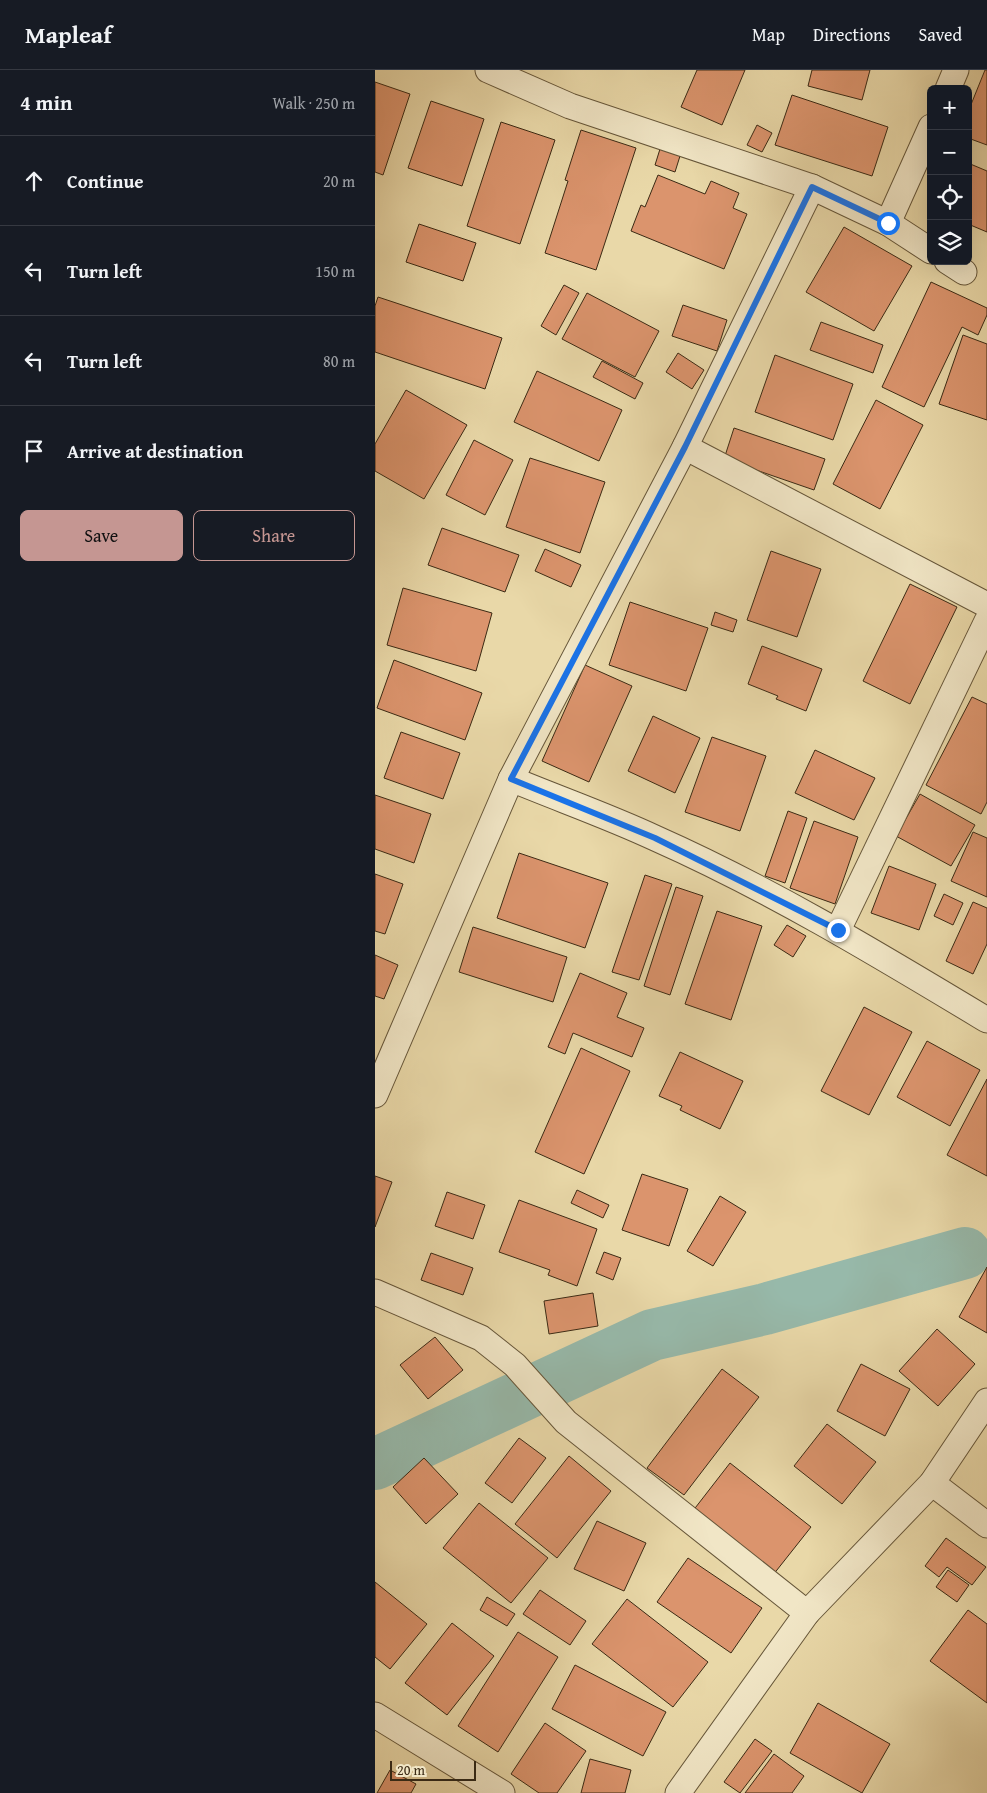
<!DOCTYPE html>
<meta charset="utf-8">
<style>
body{margin:0;font-family:"Gentium Book Plus",serif;background:#20242c;color:#f1f3f6}
.controls{position:absolute;right:15px;top:15px;display:grid;overflow:hidden;border-radius:8px;box-shadow:0 5px 20px #0002}
.controls button{width:45px;height:45px;display:grid;place-items:center;padding:0;border:0;border-bottom:1px solid #363941;background:#171b24;color:#f1f3f6;font:25px sans-serif}
.scale{position:absolute;left:15px;bottom:12px;width:86px;box-sizing:border-box;padding-left:5px;border:2px solid #3b2a14;border-top:0;font-size:14px;line-height:18px;white-space:nowrap;color:#3b2a14;-webkit-text-stroke:4px #f1e6c6;paint-order:stroke}
.stop{position:absolute;width:15px;height:15px;margin:-11px;border:4px solid #1a73e8;border-radius:50%;background:#fff}
.stop.end{background:#1a73e8;border-color:#fff;box-shadow:0 1px 5px #0008}
.list{margin:0;padding:0;list-style:none}
h2{display:flex;justify-content:space-between;align-items:center;height:65px;margin:0;padding:0 20px;font-size:21px}
h2 small{font-size:16px;font-weight:400;color:#9ea1a6}
.list li{display:grid;grid-template-columns:32px 1fr auto;gap:15px;align-items:center;box-sizing:border-box;height:90px;padding:0 20px;border-top:1px solid #363941}
.list b{display:block;font-size:19px;white-space:nowrap}
.list em{font-size:16px;font-style:normal;color:#9ea1a6}
.actions{display:flex;gap:10px;padding:15px 20px}
.actions a{flex:1;padding:11px 0;border:1px solid #c59692;border-radius:8px;text-align:center;font-size:18px;color:#c59692}
.actions .main{background:#c59692;color:#111}
.icon{flex:none;width:28px;height:28px;fill:none;stroke:currentColor;stroke-width:2;stroke-linecap:round;stroke-linejoin:round}
.map{position:relative;flex:none;width:612px;height:1723px;overflow:hidden}
header{display:flex;align-items:center;gap:30px;box-sizing:border-box;height:70px;padding:0 25px;background:#171b24;border-bottom:1px solid #363941}
header strong{font-size:24px}
nav{display:flex;gap:28px;margin-inline-start:auto;font-size:18px}
main{display:flex}
aside{flex:1;background:#171b24}
.map>svg:first-child{display:block}
.lines{fill:none;stroke-linecap:round;stroke-linejoin:round}
.river{stroke:#97b9aa;stroke-width:52}
.building{fill:#db946d;stroke:#3b2a14}
.street-casing{stroke:#665639;stroke-width:27}
.street{stroke:#f1e6c6;stroke-width:25}
.route{stroke:#1a73e8;stroke-width:6}
</style>
<header>
<strong>Mapleaf</strong>
<nav><a>Map</a><a>Directions</a><a>Saved</a></nav>
</header>
<main>
<aside>
<h2>4 min<small>Walk · 250 m</small></h2>
<ul class="list">
<li><svg class="icon" aria-label="ahead" viewBox="0 0 24 24"><path d="M12 20V5M6 11l6-6 6 6"/></svg><div><b>Continue</b></div><em>20 m</em></li>
<li><svg class="icon" aria-label="left" viewBox="0 0 24 24"><path d="M17 20v-9H6M10 6l-5 5 5 5"/></svg><div><b>Turn left</b></div><em>150 m</em></li>
<li><svg class="icon" aria-label="left" viewBox="0 0 24 24"><path d="M17 20v-9H6M10 6l-5 5 5 5"/></svg><div><b>Turn left</b></div><em>80 m</em></li>
<li><svg class="icon" aria-label="arrive" viewBox="0 0 24 24"><path d="M6 21V4h12l-3 4 3 4H6"/></svg><div><b>Arrive at destination</b></div></li>
</ul>
<div class="actions"><a class="main">Save</a><a>Share</a></div>
</aside>
<div class="map">
<svg width="612" height="1723" viewBox="0 0 612 1723">
<rect width="100%" height="100%" fill="#e9d8a8"/>
<filter id="stains"><feTurbulence type="fractalNoise" baseFrequency=".004" numOctaves="4"/><feColorMatrix values="0 0 0 0 .2 0 0 0 0 .09 0 0 0 0 .02 0 0 0 .5 -.17"/></filter>
<radialGradient id="worn" r=".72"><stop offset=".6" stop-color="#630" stop-opacity="0"/><stop offset="1" stop-color="#630" stop-opacity=".3"/></radialGradient>
<g class="lines">
<path class="river" d="M0 1394 277 1265 390 1239 590 1183"/>
</g>
<g class="building">
<path d="M322 0H370L347 55 306 37Z"/>
<path d="M437 0H495L487 30 433 16Z"/>
<path d="M610 0H612V75L593 68V42Z"/>
<path d="M0 12 35 24 8 105 0 102Z"/>
<path d="M417 25 513 57 497 106 400 75Z"/>
<path d="M56 31 109 49 87 116 33 98Z"/>
<path d="M126 52 180 70 145 174 92 156Z"/>
<path d="M382 55 397 63 387 82 372 75Z"/>
<path d="M206 60 261 78 221 200 170 183 193 111 190 110Z"/>
<path d="M285 79 305 86 300 102 280 95Z"/>
<path d="M593 93 612 101V162L593 154Z"/>
<path d="M283 105 330 124 336 111 364 123 358 138 372 144 349 199 256 161 266 135 270 137Z"/>
<path d="M44 154 101 173 88 211 31 192Z"/>
<path d="M469 157 537 196 499 261 431 222Z"/>
<path d="M556 212 612 238V245L603 265 587 257 549 337 507 317Z"/>
<path d="M189 215 204 223 181 265 166 256Z"/>
<path d="M212 223 284 261 260 307 187 269Z"/>
<path d="M3 227 127 268 110 319 0 282V236Z"/>
<path d="M308 235 352 250 342 281 297 266Z"/>
<path d="M446 252 508 275 498 303 435 280Z"/>
<path d="M588 265 612 274V350L564 334Z"/>
<path d="M303 283 329 300 317 319 291 302Z"/>
<path d="M400 285 478 314 458 370 380 342Z"/>
<path d="M227 291 268 313 260 329 218 307Z"/>
<path d="M162 301 247 340 224 391 139 352Z"/>
<path d="M31 320 92 355 49 429 0 401V374Z"/>
<path d="M501 330 548 355 505 439 458 414Z"/>
<path d="M359 358 450 389 439 420 349 389Z"/>
<path d="M99 370 138 390 110 445 71 425Z"/>
<path d="M155 388 230 412 205 483 131 457Z"/>
<path d="M67 458 144 485 130 522 53 495Z"/>
<path d="M170 479 206 495 196 517 160 501Z"/>
<path d="M396 481 446 499 422 567 372 550Z"/>
<path d="M535 514 582 537 535 634 488 611Z"/>
<path d="M28 518 117 543 101 601 12 575Z"/>
<path d="M255 532 333 558 311 621 234 595Z"/>
<path d="M340 542 362 550 358 562 336 555Z"/>
<path d="M387 576 447 599 431 641 401 629 403 626 373 614Z"/>
<path d="M19 590 107 623 90 670 2 638Z"/>
<path d="M210 595 257 616 214 712 167 691Z"/>
<path d="M597 627 612 634V732L606 744 551 715Z"/>
<path d="M278 646 325 668 300 723 253 701Z"/>
<path d="M26 662 85 683 68 729 9 708Z"/>
<path d="M337 667 391 686 365 761 310 742Z"/>
<path d="M440 680 500 708 479 750 420 723Z"/>
<path d="M545 724 600 755 576 796 521 766Z"/>
<path d="M0 725 56 744 39 793 0 779Z"/>
<path d="M413 741 432 748 410 813 390 806Z"/>
<path d="M439 751 483 767 460 834 415 818Z"/>
<path d="M598 762 612 768V827L576 811Z"/>
<path d="M144 783 233 813 210 878 122 848Z"/>
<path d="M514 796 561 814 544 860 496 843Z"/>
<path d="M0 804 28 814 10 864 0 861Z"/>
<path d="M270 805 297 814 264 910 237 902Z"/>
<path d="M301 817 328 826 295 925 269 916Z"/>
<path d="M569 824 588 833 578 855 559 846Z"/>
<path d="M598 832 612 838V874L598 904 571 891Z"/>
<path d="M342 841 387 856 356 950 310 934Z"/>
<path d="M412 855 431 866 418 887 399 875Z"/>
<path d="M98 857 192 887 178 932 84 902Z"/>
<path d="M0 885 23 895 9 929 0 926Z"/>
<path d="M205 903 252 923 242 947 269 958 257 987 198 963 190 984 173 977Z"/>
<path d="M489 937 537 962 494 1045 446 1021Z"/>
<path d="M552 971 605 1000 575 1056 522 1027Z"/>
<path d="M206 978 255 1001 209 1104 160 1082Z"/>
<path d="M305 982 368 1011 345 1059 305 1040 307 1036 284 1026Z"/>
<path d="M612 1009V1106L572 1085Z"/>
<path d="M267 1104 313 1119 294 1176 247 1160Z"/>
<path d="M0 1106 17 1112 0 1157Z"/>
<path d="M202 1120 234 1135 228 1148 196 1133Z"/>
<path d="M72 1122 110 1135 98 1169 60 1156Z"/>
<path d="M345 1126 371 1142 338 1196 312 1181Z"/>
<path d="M144 1130 222 1159 202 1216 173 1205 175 1200 124 1182Z"/>
<path d="M229 1182 246 1188 238 1210 221 1203Z"/>
<path d="M56 1183 98 1198 88 1225 46 1210Z"/>
<path d="M612 1197V1263L584 1247Z"/>
<path d="M218 1223 223 1256 174 1264 169 1231Z"/>
<path d="M562 1259 600 1294 563 1336 524 1301Z"/>
<path d="M60 1267 88 1300 53 1329 25 1295Z"/>
<path d="M486 1294 535 1319 510 1366 462 1341Z"/>
<path d="M347 1299 384 1327 309 1425 272 1398Z"/>
<path d="M452 1354 501 1392 467 1434 419 1396Z"/>
<path d="M144 1368 171 1388 137 1433 110 1413Z"/>
<path d="M194 1386 236 1421 182 1488 140 1454Z"/>
<path d="M49 1388 83 1424 51 1454 18 1417Z"/>
<path d="M355 1393 436 1457 398 1505 317 1442Z"/>
<path d="M104 1433 173 1488 136 1533 68 1478Z"/>
<path d="M222 1451 271 1473 249 1521 199 1499Z"/>
<path d="M571 1468 611 1497 597 1515 572 1497 564 1507 550 1496Z"/>
<path d="M313 1488 387 1538 356 1583 282 1532Z"/>
<path d="M573 1500 594 1515 582 1532 561 1517Z"/>
<path d="M0 1512 52 1554 15 1599 0 1587Z"/>
<path d="M165 1520 211 1551 195 1575 148 1544Z"/>
<path d="M112 1527 140 1544 132 1556 105 1540Z"/>
<path d="M252 1529 333 1592 298 1637 217 1574Z"/>
<path d="M593 1540 612 1554V1633L555 1591Z"/>
<path d="M77 1553 119 1586 72 1645 30 1613Z"/>
<path d="M143 1562 183 1587 123 1682 83 1656Z"/>
<path d="M200 1595 291 1642 268 1686 177 1639Z"/>
<path d="M443 1633 515 1674 487 1723 415 1683Z"/>
<path d="M170 1653 211 1681 182 1723H164L136 1704Z"/>
<path d="M380 1669 397 1681 365 1723 349 1712Z"/>
<path d="M399 1684 429 1706 417 1723H370Z"/>
<path d="M215 1689 256 1700 250 1723H206Z"/>
<path d="M15 1700 41 1714 36 1723H2Z"/>
</g>
<g class="lines">
<g class="street-casing">
<g id="street">
<path d="M113 0 195 36 437 117 513 153 556 181"/>
<path d="M573 19 581 0"/>
<path d="M513 153 556 57"/>
<path d="M572 191 589 202"/>
<path d="M310 377 612 535"/>
<path d="M136 709C184 729 233 746 280 768 395 819 504 885 612 950"/>
<path d="M463 860 612 551"/>
<path d="M0 1025 136 709 310 377 437 117"/>
<path d="M0 1222 106 1268 140 1295 191 1352 432 1543"/>
<path d="M557 1413 612 1455"/>
<path d="M0 1645 127 1723"/>
<path d="M303 1723 432 1543 557 1413 612 1331"/>
</g>
</g>
<use href="#street" class="street"/>
</g>
<g class="lines">
<path class="route" d="M463 860 280 768 136 709 310 377 437 117 513 153"/>
</g>
<rect width="100%" height="100%" filter="url(#stains)"/>
<rect width="100%" height="100%" fill="url(#worn)"/>
</svg>
<div class="controls">
<button>+</button>
<button>−</button>
<button><svg class="icon" aria-label="locate" viewBox="0 0 24 24"><circle cx="12" cy="12" r="6"/><path d="M12 2v4M12 18v4M2 12h4M18 12h4"/></svg></button>
<button><svg class="icon" aria-label="layers" viewBox="0 0 24 24"><path d="M12 4l9 5-9 5-9-5zM3 14l9 5 9-5"/></svg></button>
</div>
<div class="scale">20 m</div>
<div class="stop" style="left:513px;top:153px"></div>
<div class="stop end" style="left:463px;top:860px"></div>
</div>
</main>
